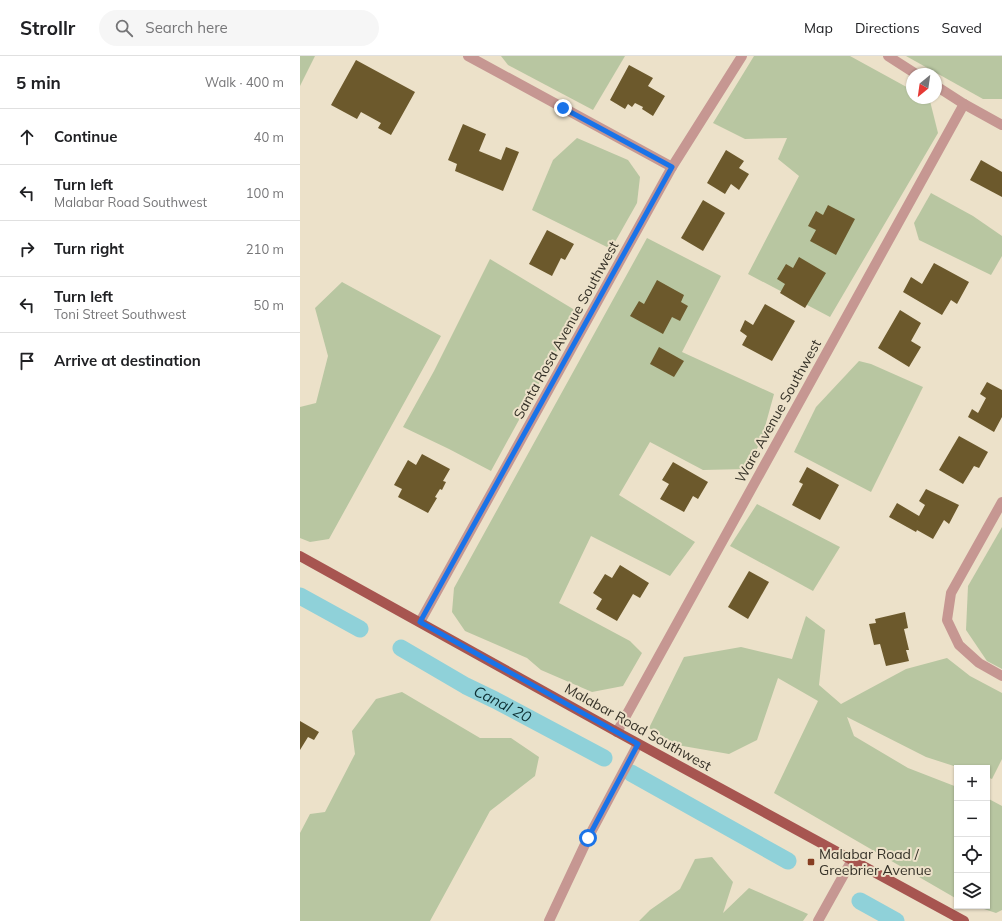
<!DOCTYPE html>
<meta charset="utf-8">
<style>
body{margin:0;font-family:Mulish,sans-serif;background:#f6f6f6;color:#202124}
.controls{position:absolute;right:12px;bottom:12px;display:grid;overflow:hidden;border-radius:0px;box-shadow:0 1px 3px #0004}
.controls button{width:36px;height:36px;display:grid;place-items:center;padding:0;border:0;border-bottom:1px solid #e0e0e0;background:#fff;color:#202124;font:20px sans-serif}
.compass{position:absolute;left:606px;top:12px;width:36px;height:36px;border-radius:50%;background:#fff;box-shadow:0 1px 3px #0004;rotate:209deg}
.stop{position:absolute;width:12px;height:12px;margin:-9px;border:3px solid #1a73e8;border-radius:50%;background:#fff}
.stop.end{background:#1a73e8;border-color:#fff;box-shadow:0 1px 4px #0008}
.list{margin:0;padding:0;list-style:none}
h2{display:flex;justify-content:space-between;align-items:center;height:52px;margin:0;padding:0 16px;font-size:17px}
h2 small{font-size:13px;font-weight:400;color:#757577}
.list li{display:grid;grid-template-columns:26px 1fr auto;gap:12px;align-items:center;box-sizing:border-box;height:56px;padding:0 16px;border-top:1px solid #e0e0e0}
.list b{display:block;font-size:15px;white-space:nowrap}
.list p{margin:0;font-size:13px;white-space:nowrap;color:#757577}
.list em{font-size:13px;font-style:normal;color:#757577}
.icon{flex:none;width:22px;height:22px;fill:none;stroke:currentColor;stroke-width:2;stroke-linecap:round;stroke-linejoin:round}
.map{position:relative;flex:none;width:702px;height:865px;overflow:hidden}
header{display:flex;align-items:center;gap:24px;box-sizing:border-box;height:56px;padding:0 20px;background:#fff;border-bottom:1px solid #e0e0e0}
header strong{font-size:19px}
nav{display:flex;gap:22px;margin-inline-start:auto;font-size:14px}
.search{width:280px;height:36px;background:#f6f6f6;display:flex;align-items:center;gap:10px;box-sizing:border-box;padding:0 14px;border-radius:22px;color:#757577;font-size:15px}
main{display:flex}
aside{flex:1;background:#fff}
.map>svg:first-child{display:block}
.green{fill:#b8c6a1}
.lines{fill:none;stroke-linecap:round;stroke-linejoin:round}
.canal{stroke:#8fd1d9;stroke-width:17}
.building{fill:#6c592c}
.minor{stroke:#c69792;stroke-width:10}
.major{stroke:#a75550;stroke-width:10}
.route{stroke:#1a73e8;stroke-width:5}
.poi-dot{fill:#863d21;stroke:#ece1c9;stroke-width:1.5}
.labels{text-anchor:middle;stroke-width:4;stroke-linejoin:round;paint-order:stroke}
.street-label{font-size:14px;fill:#363228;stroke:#ece1c9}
.poi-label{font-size:14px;fill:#363228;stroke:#ece1c9;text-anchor:start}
.water-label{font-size:15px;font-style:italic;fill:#0e3034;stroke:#ece1c9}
</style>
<header>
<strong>Strollr</strong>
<div class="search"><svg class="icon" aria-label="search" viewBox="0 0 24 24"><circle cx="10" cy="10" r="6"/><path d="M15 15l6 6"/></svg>Search here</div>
<nav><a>Map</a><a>Directions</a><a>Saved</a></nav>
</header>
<main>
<aside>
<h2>5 min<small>Walk · 400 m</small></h2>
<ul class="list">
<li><svg class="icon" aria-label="ahead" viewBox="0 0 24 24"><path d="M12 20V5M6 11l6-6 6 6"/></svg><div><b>Continue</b></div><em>40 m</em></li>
<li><svg class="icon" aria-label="left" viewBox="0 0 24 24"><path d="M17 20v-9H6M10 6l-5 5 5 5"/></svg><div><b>Turn left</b><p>Malabar Road Southwest</p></div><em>100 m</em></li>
<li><svg class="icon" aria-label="right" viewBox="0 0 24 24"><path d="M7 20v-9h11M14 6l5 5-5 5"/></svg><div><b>Turn right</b></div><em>210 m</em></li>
<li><svg class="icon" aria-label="left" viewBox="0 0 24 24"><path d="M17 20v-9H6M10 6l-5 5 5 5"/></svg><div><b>Turn left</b><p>Toni Street Southwest</p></div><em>50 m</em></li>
<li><svg class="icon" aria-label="arrive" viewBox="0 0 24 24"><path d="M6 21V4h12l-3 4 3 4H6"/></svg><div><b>Arrive at destination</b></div></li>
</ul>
</aside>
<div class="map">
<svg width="702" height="865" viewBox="0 0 702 865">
<rect width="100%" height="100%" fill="#ece1c9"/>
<g class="green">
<path d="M0 0H15L0 30Z"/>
<path d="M201 0H325L293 54 208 9Z"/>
<path d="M454 0H550L612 34V42H626L630 45 638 77 530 261 448 218 499 120 478 103 487 82 445 83 413 67Z"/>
<path d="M606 0H702V43H683Z"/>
<path d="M277 82 328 104 340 121 337 147 311 193 232 154 253 104Z"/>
<path d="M631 137 673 160 702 180V200L691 219 619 184 614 167Z"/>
<path d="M347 182 421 220 382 296 474 338 461 385 446 413 403 414 350 386 319 439 395 486 370 520 291 480 259 547 330 585 342 597 323 630 292 636 241 614 227 602 165 575 152 556 154 532Z"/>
<path d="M190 203 278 256 191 415 149 393 103 371 134 315Z"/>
<path d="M42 226 141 280 29 483 10 486 0 482V351L16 347 28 300 15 252Z"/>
<path d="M559 305 571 308 623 331 571 436 494 396 516 351Z"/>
<path d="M457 448 540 491 513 535 430 490Z"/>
<path d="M702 471V613L687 605 666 574 668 530Z"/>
<path d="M506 560 525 574 519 629 541 648 606 613 647 602 670 620 702 637V703L692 723 687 721V712H660L626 701 547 661 554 680 608 712 657 731V843L474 737 518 645 478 622 457 684 429 698 377 689 349 672 384 601 441 591 492 603Z"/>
<path d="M102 636 180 682H211L239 701 235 720 190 755 130 865H0V777L10 758 25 756 55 698 52 675 76 643Z"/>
<path d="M687 742 702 750V854L696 857 675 850H687Z"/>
<path d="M412 801 433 826 423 857 449 832 508 858 503 865H339L350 854 380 833 395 803Z"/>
</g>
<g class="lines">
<g class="canal">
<path d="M0 540 60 573"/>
<path id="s1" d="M101 592 166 630 195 644 304 702"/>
<path d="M331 717 488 805"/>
<path d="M560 845 596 865"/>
</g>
</g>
<g class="building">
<path d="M56 4 115 36 91 79 78 72 81 67 61 56 57 63 31 49Z"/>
<path d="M329 9 353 22 348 30 365 40 353 60 342 53 343 51 335 47 332 51 328 48 325 53 310 44Z"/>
<path d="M163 68 186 78 179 95 201 104 206 91 219 96 203 135 155 115 157 108 148 104Z"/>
<path d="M426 94 444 105 439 112 449 118 439 134 431 128 425 138 407 127Z"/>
<path d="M681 104 702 116V141L670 124Z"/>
<path d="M403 144 425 157 403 195 381 182Z"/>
<path d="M528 149 555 163 536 199 510 185 516 174 508 170 516 155 523 159Z"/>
<path d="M247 174 274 188 265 204 261 202 252 220 229 208Z"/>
<path d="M499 201 526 217 505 252 480 237 485 228 477 223 486 208 493 212Z"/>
<path d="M634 207 669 226 657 248 651 244 642 259 603 236 611 221 622 228Z"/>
<path d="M357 224 384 239 381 246 388 250 380 265 372 261 363 278 330 260 339 245 344 248Z"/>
<path d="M465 248 495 265 472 305 442 289 447 280 440 275 445 264 453 269Z"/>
<path d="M600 254 621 267 611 285 621 291 609 311 578 292Z"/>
<path d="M359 291 384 305 374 321 350 308Z"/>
<path d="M687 326 702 334V361L694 376 668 361 672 353 678 357 686 342 680 338Z"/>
<path d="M659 380 688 396 679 412 674 410 663 428 639 414Z"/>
<path d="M122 398 150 413 143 425 146 426 142 434 140 433 135 441 137 442 128 457 98 441 102 433 94 429 108 404 116 409Z"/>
<path d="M373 406 408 426 398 443 393 440 384 456 360 443 369 428 362 424Z"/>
<path d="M507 411 539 429 520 464 492 449 503 428 499 426Z"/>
<path d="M626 433 659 449 649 468 644 464 633 483 617 474 616 476 589 461 597 447 619 460 625 449 619 445Z"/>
<path d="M320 509 349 527 340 542 333 538 317 565 296 553 302 543 293 537 305 518 312 522Z"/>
<path d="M449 515 469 526 448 563 428 551Z"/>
<path d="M605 556 608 572 604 573 609 594H606L609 605 586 610 580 588 574 589 569 568 576 567 575 563Z"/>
<path d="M0 665 19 676 14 684 8 681 0 694Z"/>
</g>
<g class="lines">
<g class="minor">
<path d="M168 0 372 111"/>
<path d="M588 0 616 18"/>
<path d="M636 30 664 48 702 69"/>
<path d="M702 446 651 537 647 564 659 589 679 607 702 620"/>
<path d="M120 566 372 111 442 0"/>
<path d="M317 676 664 48"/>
<path d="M249 865 288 782 338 688"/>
<path d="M518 865 552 804"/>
</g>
<path class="major" d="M0 500 317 676 664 865"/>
</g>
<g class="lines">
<path class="route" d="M263 52 372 111 120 566 338 688 288 782"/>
</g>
<rect class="poi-dot" x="507" y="802" width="8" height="8" rx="2"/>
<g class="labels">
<g class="street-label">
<text transform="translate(266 274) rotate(-61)" y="5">Santa Rosa Avenue Southwest</text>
<text transform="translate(478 355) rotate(-61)" y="5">Ware Avenue Southwest</text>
<text transform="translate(338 671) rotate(29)" y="5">Malabar Road Southwest</text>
</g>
<g class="poi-label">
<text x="519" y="803">Malabar Road /<tspan x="519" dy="16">Greebrier Avenue</tspan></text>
</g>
<g class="water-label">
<text dy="5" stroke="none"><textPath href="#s1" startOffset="116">Canal 20</textPath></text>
</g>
</g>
</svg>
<div class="controls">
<button>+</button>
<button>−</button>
<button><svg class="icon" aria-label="locate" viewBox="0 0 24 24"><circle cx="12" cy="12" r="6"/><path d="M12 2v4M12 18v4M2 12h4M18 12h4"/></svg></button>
<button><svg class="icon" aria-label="layers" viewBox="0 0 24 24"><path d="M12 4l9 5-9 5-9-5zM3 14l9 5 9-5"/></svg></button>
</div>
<svg class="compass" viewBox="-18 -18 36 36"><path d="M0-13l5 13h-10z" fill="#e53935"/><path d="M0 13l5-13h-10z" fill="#757577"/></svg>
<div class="stop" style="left:288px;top:782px"></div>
<div class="stop end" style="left:263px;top:52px"></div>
</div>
</main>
